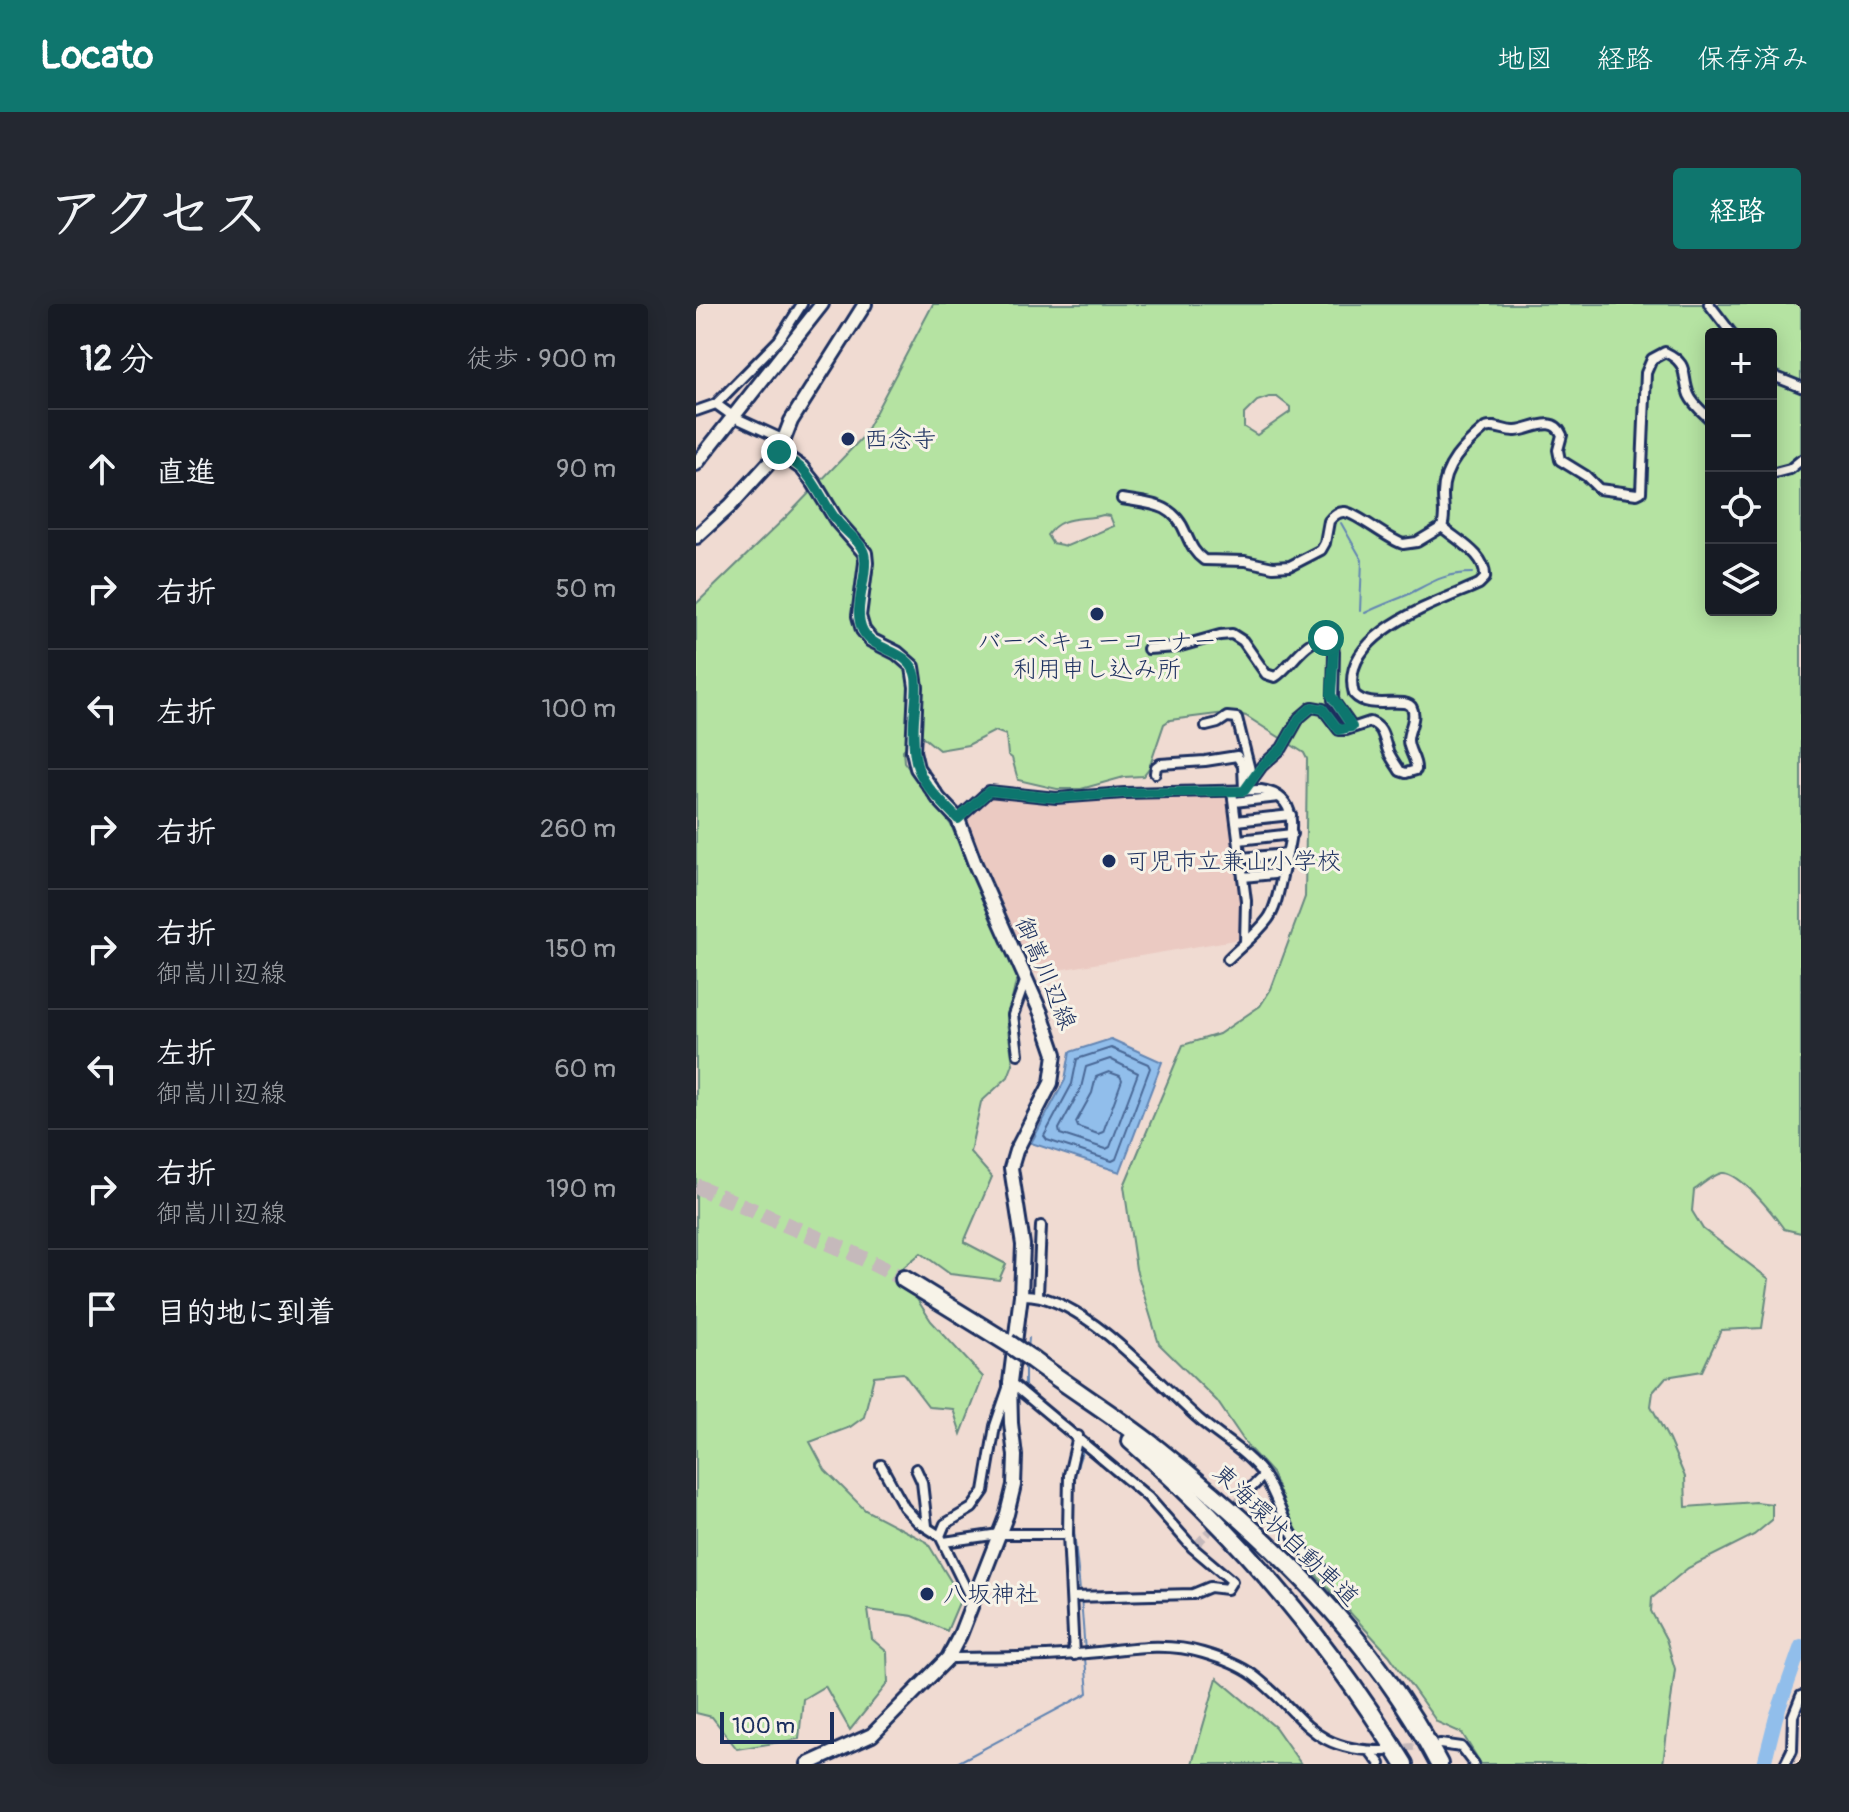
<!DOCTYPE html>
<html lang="ja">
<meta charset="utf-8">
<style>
body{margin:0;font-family:Pangolin,"Klee One",sans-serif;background:#242831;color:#f1f3f6}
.controls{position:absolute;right:24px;top:24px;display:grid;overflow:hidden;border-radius:8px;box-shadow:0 4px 20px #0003}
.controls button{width:72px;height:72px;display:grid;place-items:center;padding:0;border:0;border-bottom:2px solid #363941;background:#171b24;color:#f1f3f6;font:40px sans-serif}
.scale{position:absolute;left:24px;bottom:20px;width:114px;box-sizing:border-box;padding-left:8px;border:4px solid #1b2f5e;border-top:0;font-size:22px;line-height:28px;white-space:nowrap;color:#1b2f5e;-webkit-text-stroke:6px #f7f3e8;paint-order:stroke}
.stop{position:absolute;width:24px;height:24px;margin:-18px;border:6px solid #0f766e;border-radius:50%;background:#fff}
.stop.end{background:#0f766e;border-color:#fff;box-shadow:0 2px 8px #0008}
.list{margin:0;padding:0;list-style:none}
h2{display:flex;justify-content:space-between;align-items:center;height:104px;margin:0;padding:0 32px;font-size:34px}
h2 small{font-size:26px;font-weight:400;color:#9ea1a6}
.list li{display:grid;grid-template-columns:52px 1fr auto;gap:24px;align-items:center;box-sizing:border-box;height:120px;padding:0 32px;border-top:2px solid #363941}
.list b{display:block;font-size:30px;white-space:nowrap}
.list p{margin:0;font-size:26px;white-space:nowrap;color:#9ea1a6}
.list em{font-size:26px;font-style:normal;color:#9ea1a6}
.icon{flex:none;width:44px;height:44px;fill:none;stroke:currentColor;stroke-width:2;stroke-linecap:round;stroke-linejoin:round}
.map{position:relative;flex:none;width:1105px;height:1460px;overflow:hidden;border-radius:8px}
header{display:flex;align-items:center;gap:48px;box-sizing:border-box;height:112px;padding:0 40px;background:#0f766e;color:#fff}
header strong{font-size:38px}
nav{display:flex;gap:44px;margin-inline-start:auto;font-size:28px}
.intro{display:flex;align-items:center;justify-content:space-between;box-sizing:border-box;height:192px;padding:0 48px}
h1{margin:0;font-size:56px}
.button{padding:20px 36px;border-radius:8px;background:#0f766e;color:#fff;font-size:28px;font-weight:700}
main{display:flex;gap:48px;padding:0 48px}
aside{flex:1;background:#171b24;border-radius:8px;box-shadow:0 4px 20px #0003}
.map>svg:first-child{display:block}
.built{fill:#ebcac2}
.green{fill:#b5e3a2;stroke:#688980;stroke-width:2;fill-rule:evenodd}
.water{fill:#91beeb;stroke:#6285b3;stroke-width:2}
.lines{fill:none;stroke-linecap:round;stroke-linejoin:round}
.shore{stroke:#4a6896;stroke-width:2}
.stream{stroke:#6285b3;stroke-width:2}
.river{stroke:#91beeb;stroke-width:14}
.street-tunnel{stroke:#c5b9bb;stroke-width:8;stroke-dasharray:8 4;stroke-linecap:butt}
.highway-tunnel{stroke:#c5b9bb;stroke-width:16;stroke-dasharray:16 8;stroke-linecap:butt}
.street-casing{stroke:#1b2f5e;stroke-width:14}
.secondary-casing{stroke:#1b2f5e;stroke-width:18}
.highway-casing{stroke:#1b2f5e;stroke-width:22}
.street{stroke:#f7f3e8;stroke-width:8}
.secondary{stroke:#f7f3e8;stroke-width:12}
.highway{stroke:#f7f3e8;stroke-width:16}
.highway-bridge-casing{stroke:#1b2f5e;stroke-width:22;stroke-linecap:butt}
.highway-bridge{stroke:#f7f3e8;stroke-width:16}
.route{stroke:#0f766e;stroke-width:10}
.poi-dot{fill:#1b2f5e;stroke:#f7f3e8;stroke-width:3}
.labels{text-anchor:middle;stroke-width:6;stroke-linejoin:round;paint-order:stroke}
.poi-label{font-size:24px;fill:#1b2f5e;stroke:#f7f3e8;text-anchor:start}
.street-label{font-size:24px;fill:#1b2f5e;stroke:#f7f3e8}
</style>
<header>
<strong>Locato</strong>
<nav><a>地図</a><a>経路</a><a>保存済み</a></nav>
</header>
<div class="intro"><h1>アクセス</h1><a class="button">経路</a></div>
<main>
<aside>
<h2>12 分<small>徒歩 · 900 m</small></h2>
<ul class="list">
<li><svg class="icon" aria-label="ahead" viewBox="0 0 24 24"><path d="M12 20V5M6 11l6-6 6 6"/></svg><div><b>直進</b></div><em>90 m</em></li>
<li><svg class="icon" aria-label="right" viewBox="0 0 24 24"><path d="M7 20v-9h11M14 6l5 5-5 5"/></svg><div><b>右折</b></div><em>50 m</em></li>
<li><svg class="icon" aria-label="left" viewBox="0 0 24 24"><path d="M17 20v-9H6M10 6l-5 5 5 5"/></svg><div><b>左折</b></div><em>100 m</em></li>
<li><svg class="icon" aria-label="right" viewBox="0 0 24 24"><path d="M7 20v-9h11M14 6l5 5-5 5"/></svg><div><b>右折</b></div><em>260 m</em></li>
<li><svg class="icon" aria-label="right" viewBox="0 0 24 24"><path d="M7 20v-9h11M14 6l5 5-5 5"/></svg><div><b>右折</b><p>御嵩川辺線</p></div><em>150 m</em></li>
<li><svg class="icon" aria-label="left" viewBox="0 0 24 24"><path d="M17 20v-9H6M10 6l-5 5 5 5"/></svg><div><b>左折</b><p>御嵩川辺線</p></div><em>60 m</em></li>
<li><svg class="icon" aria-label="right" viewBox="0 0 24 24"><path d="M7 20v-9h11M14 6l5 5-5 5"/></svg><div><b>右折</b><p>御嵩川辺線</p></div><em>190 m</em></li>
<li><svg class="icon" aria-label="arrive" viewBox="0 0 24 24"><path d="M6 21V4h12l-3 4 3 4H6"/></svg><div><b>目的地に到着</b></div></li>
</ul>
</aside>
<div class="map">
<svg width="1105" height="1460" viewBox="0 0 1105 1460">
<rect width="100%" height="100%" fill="#f0dbd2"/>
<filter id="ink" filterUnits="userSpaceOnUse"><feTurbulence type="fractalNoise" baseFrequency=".0125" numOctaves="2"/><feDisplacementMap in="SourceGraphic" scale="16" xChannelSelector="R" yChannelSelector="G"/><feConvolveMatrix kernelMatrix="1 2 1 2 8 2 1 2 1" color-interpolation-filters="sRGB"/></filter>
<g filter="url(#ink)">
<path class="built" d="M307 491 369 500 460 492 534 491 545 593 544 635 339 670 268 522 270 513 291 495Z"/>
<g class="green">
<path d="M237 0H1105V929L1088 925C1078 911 1044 867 1026 869 1016 871 1006 881 998 886L996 907 1007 925 1073 975 1066 1024 1025 1026 1006 1067 970 1073 957 1088 955 1102 973 1136 989 1173 990 1203 1060 1198 1076 1200V1216L1058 1231 992 1264 956 1294 955 1307 970 1335 979 1365 967 1460H785L766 1429 741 1418 693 1351 616 1267 576 1169 553 1144 521 1097 463 1040 440 965 428 882 487 741 523 730 564 702 575 685 609 593 611 455 608 449 550 412 537 408 474 416 468 420 453 464 447 472 428 473 385 485H361L322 476 316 454 312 451 310 431 299 427 272 441 243 446 226 432 221 431 207 446 208 458 255 521 321 673 311 718 317 760 312 773 285 798 274 848 296 873 268 938 310 960 303 976 254 970 225 949 203 967 235 1017 287 1073 265 1130 257 1105 233 1103 207 1069 178 1072 168 1113 154 1123 114 1138 129 1166 169 1206 231 1238 265 1294 251 1327 217 1312 172 1306 176 1335 191 1348 192 1379 154 1426 129 1382 107 1395 103 1435 41 1445 16 1413 0 1409V300L93 210 166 134ZM1015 30H1075V306H1015ZM573 93H581L594 103V108L561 131 548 123V110L561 97ZM407 211 414 212 418 222 371 242 356 239 351 231C366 210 385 217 407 211Z"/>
<path d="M521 1374 579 1423 605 1460H496Z"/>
</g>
<path class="water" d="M415 735 466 758 424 868 335 839 369 776 374 748Z"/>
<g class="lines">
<g class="shore">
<path d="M415 744 452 760 454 764 420 855 416 857 351 836 348 832 376 780 381 755Z"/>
<path d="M414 755 442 769 414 843 410 845 364 830 363 825 385 784 390 763Z"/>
<path d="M413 768 424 772 426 776 407 828 402 830 382 823 380 818 396 789 400 773Z"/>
</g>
<g class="stream">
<path d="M645 219 666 256 664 307"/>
<path d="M669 309C683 302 697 297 711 291 736 278 748 269 777 269"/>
<path d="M332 1045 333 1034"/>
<path d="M329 1085V1059"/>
<path d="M329 1095 377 1138"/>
<path d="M382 1142 387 1146C368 1188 381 1243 384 1288"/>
<path d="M385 1294 389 1348"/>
<path d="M259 1460 392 1389 389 1354"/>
</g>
<path class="river" d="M1068 1460 1080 1413 1105 1342"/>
<g class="street-tunnel">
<path d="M533 1207 556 1183"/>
<path d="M502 1239 523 1217"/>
<path d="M698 1445 732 1441"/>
</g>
<path class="highway-tunnel" d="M0 882 154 948 208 975"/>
<g class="street-casing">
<g id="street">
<path d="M1013 0 1036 30"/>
<path d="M1075 71 1105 83"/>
<path d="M20 100 83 36 106 0"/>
<path d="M0 107 20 100 38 113 86 135"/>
<path d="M1075 170 1094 165 1105 156"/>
<path d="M426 195C455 200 478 199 490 230 495 241 498 249 508 256L549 257 577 263 594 262 625 246 629 239 633 217C637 212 642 207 649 208 662 210 690 234 707 240L721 238 746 223"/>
<path d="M746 223C750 212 747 203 747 192 746 162 769 141 789 124 801 120 808 128 820 127 836 126 857 110 866 131L862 146 864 156 890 172 903 185 941 190 945 188 950 69 956 55 969 48C994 60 985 70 993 91 998 102 1007 108 1015 116"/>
<path d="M452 345 481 343 524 331 536 330 547 337 570 370 579 373C596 362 608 335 630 334L637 342 638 348 637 396 656 423"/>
<path d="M510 422 522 419 531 413 541 414 556 474"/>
<path d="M459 469 460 463 464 460 509 457 541 452 547 462 548 486"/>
<path d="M536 487 550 597 549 639"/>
<path d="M548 487 566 462 586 444 603 414 616 403 627 405 643 426H650L674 418C687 423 687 432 691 444 693 452 700 460 704 467L710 469 720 466C721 455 712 447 712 436 712 426 721 414 716 404 710 391 674 408 658 390 641 330 741 299 783 280L789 274C791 251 762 237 746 223"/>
<path d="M538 498 583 493"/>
<path d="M262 515 293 487 360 494 428 489 565 486C610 493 593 539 587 568 583 583 581 603 572 615 561 630 545 642 532 655"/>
<path d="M540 517 595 511"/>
<path d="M543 536 596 530"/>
<path d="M545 554 591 550"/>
<path d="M547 573 578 570"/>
<path d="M322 750 317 711 330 675"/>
<path d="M342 990 345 922"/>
<path d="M325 991C385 988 460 1078 503 1115 523 1133 553 1149 568 1172 581 1192 587 1218 601 1238 609 1250 620 1259 631 1269"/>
<path d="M185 1161 208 1203 222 1218 244 1232"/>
<path d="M220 1165 226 1178 231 1222"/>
<path d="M556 1183 567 1172"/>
<path d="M248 1238 303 1230H372"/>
<path d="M277 1299 244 1232 249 1220 276 1204 288 1187 299 1122 314 1078 452 1193 497 1244 536 1277 531 1285 514 1283 497 1290 376 1293"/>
<path d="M378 1351 372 1230 373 1171 382 1132"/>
<path d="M252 1354C295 1353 338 1354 380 1350 423 1347 465 1336 507 1349 524 1354 543 1361 557 1371 610 1411 611 1447 689 1447"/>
<path d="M744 1440 765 1443 778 1460"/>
<path d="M674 1447 684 1460"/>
<path d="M1089 1460 1096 1446 1097 1412 1105 1392"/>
</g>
</g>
<g class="secondary-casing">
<g id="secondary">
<path d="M83 148 95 117 169 0"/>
<path d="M0 160 126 0"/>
<path d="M0 233 34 202 83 148 106 164 118 179 141 217 169 249 170 259 163 312 167 326 175 336 201 349 217 363 220 383 217 447 221 464 243 495 262 515 279 560 345 709 359 750 355 779 320 847 315 864 327 941 325 991 314 1078 315 1119 319 1152 318 1181 311 1210 264 1331 252 1354 176 1431 112 1460"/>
</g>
</g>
<g class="highway-casing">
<g id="highway">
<path d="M208 975 312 1039"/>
<path d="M334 1054C375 1085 419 1111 459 1143 570 1231 677 1332 743 1460"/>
<path d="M435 1137C542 1230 634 1339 708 1460"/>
</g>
</g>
<use href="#street" class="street"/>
<use href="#secondary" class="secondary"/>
<use href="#highway" class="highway"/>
<g class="highway-bridge-casing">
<path id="highway-bridge" d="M312 1039 334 1054"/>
</g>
<use href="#highway-bridge" class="highway-bridge"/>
</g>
</g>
<g class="lines" filter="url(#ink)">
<path class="route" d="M83 148C91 154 100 159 107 166 122 181 128 201 141 217 150 229 168 238 169 255 171 277 156 307 167 327 179 349 215 345 220 373 222 386 219 402 218 415 215 470 225 477 262 515L293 487 360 494 428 489 548 487 566 462 586 444 603 414 616 403 627 405 643 426 656 423 635 391 638 348 637 342 630 334"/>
</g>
<g class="poi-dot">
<circle cx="152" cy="135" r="8"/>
<circle cx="401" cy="310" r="8"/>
<circle cx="413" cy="557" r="8"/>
<circle cx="231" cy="1290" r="8"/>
</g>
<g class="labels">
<g class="poi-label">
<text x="168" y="143">西念寺</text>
<text x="401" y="345" text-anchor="middle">バーベキューコーナー<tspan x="401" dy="28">利用申し込み所</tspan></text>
<text x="429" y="565">可児市立兼山小学校</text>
<text x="247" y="1298">八坂神社</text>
</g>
<g class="street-label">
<text transform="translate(350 669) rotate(67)" y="8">御嵩川辺線</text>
<text transform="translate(590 1231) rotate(44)" y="8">東海環状自動車道</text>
</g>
</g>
</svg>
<div class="controls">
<button>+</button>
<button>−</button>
<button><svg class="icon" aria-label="locate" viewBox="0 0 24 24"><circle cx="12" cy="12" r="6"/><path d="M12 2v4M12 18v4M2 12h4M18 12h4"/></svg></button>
<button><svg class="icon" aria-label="layers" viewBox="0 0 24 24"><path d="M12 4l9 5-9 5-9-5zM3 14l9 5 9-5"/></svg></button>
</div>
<div class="scale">100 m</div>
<div class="stop" style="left:630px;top:334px"></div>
<div class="stop end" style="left:83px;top:148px"></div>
</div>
</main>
